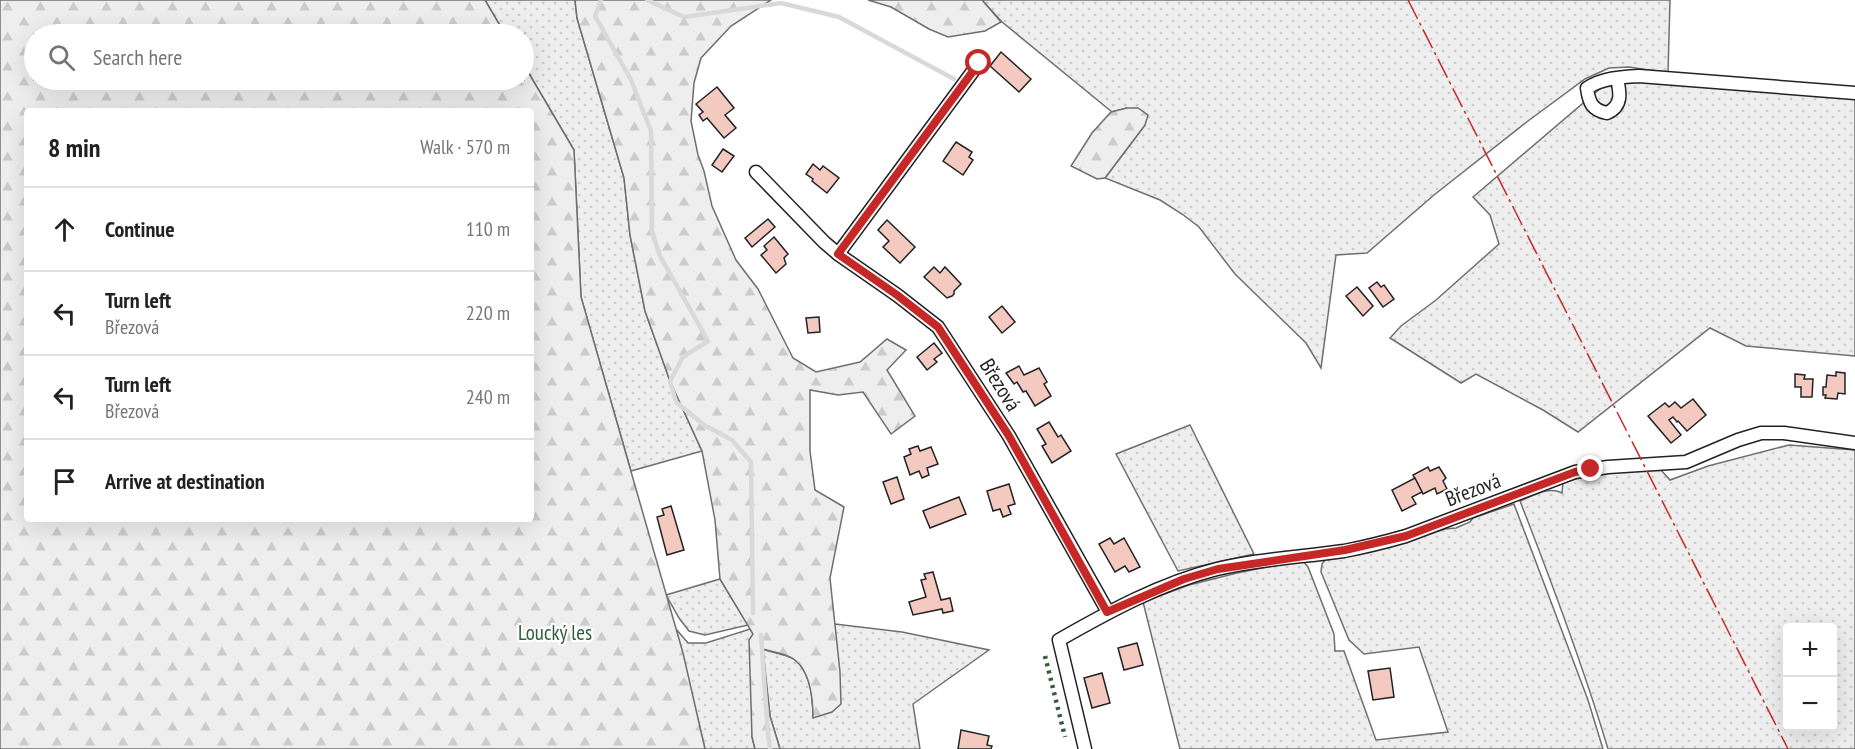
<!DOCTYPE html>
<meta charset="utf-8">
<style>
body{margin:0;font-family:"PT Sans Narrow",sans-serif;background:#f2f2f2;color:#202124}
.controls{position:absolute;right:18px;bottom:18px;display:grid;overflow:hidden;border-radius:6px;box-shadow:0 6px 24px #0002}
.controls button{width:54px;height:54px;display:grid;place-items:center;padding:0;border:0;border-bottom:2px solid #e0e0e0;background:#fff;color:#202124;font:30px sans-serif}
.stop{position:absolute;width:18px;height:18px;margin:-14px;border:4px solid #c62828;border-radius:50%;background:#fff}
.stop.end{background:#c62828;border-color:#fff;box-shadow:0 2px 6px #0008}
.list{margin:0;padding:0;list-style:none}
h2{display:flex;justify-content:space-between;align-items:center;height:78px;margin:0;padding:0 24px;font-size:26px}
h2 small{font-size:20px;font-weight:400;color:#757577}
.list li{display:grid;grid-template-columns:39px 1fr auto;gap:18px;align-items:center;box-sizing:border-box;height:84px;padding:0 24px;border-top:2px solid #e0e0e0}
.list b{display:block;font-size:22px;white-space:nowrap}
.list p{margin:0;font-size:20px;white-space:nowrap;color:#757577}
.list em{font-size:20px;font-style:normal;color:#757577}
.icon{flex:none;width:33px;height:33px;fill:none;stroke:currentColor;stroke-width:2;stroke-linecap:round;stroke-linejoin:round}
.map{position:relative;flex:none;width:1855px;height:749px;overflow:hidden}
.search{position:absolute;background:#fff;box-shadow:0 6px 24px #0002;left:24px;top:24px;width:510px;height:66px;display:flex;align-items:center;gap:15px;box-sizing:border-box;padding:0 21px;border-radius:33px;color:#757577;font-size:22px}
.panel{position:absolute;background:#fff;box-shadow:0 6px 24px #0002;left:24px;top:108px;width:510px;height:414px;border-radius:6px}
.map>svg:first-child{display:block}
.grass{fill:url(#grass-dots);stroke:#6f6f6f;stroke-width:1.5;fill-rule:evenodd}
.forest{fill:url(#forest-firs);stroke:#6f6f6f;stroke-width:1.5;fill-rule:evenodd}
.lines{fill:none;stroke-linecap:round;stroke-linejoin:round}
.stream{stroke:#d9d9d9;stroke-width:4.5}
.building{fill:#f3c9c0;stroke:#222;stroke-width:1.5}
.minor-casing{stroke:#222;stroke-width:15}
.minor{stroke:#fff;stroke-width:12}
.hedge{stroke:#2f5e38;stroke-width:4.5;stroke-dasharray:3 4.5;stroke-linecap:butt}
.power{stroke:#c62828;stroke-width:1.5;stroke-dasharray:21 4.5 3 4.5;stroke-linecap:butt}
.route{stroke:#c62828;stroke-width:8}
.labels{text-anchor:middle;stroke-width:4.5;stroke-linejoin:round;paint-order:stroke}
.street-label{font-size:21px;fill:#222;stroke:#fff}
.park-label{font-size:21px;fill:#2f5e38;stroke:#fff}
</style>
<div class="map">
<svg width="1855" height="749" viewBox="0 0 1855 749">
<defs>
<pattern id="grass-dots" width="8" height="8" patternUnits="userSpaceOnUse" patternTransform="scale(1.5)"><rect width="8" height="8" fill="#eee"/><path d="M2 2h.1M6 6h.1" fill="none" stroke="#ccc" stroke-width="1.8" stroke-linecap="round"/></pattern>
<pattern id="forest-firs" width="22" height="20" patternUnits="userSpaceOnUse" patternTransform="scale(1.5)"><rect width="22" height="20" fill="#eee"/><path d="M5 1l3.5 6h-7zM16 11l3.5 6h-7z" fill="#ccc"/></pattern>
</defs>
<rect width="100%" height="100%" fill="#fff"/>
<g class="grass">
<path d="M485 0H575L577 18 624 178 630 235 645 311 670 381 702 451 631 471 581 297 574 150 524 65V34H505Z"/>
<path d="M982 0H1670L1668 73 1629 67 1609 68 1585 79 1528 121 1434 195 1367 253 1336 255 1321 368 1306 343 1235 274 1199 227 1182 214 1160 200 1105 178 1145 125 1127 108 1112 112 1002 22Z"/>
<path d="M1624 79 1855 96V356L1746 346 1710 328 1578 432 1543 410 1476 374 1461 383 1390 338 1401 326 1436 300 1499 244 1490 215 1473 197 1609 81Z"/>
<path d="M1190 425 1254 554 1178 571 1116 454Z"/>
<path d="M1789 445 1855 450V749H1608C1583 665 1552 583 1520 501 1533 496 1548 486 1562 493L1563 482 1603 472 1660 469 1670 480 1708 466ZM1788 628H1832V726H1788Z"/>
<path d="M1514 504 1588 700 1603 749H1180L1143 602 1189 585 1237 573 1302 560 1308 567 1334 634 1335 651H1344L1376 740 1448 732 1419 647 1364 654 1349 640 1321 572 1322 564 1328 556 1389 547 1445 529 1456 528 1470 522 1473 518Z"/>
<path d="M720 579 748 625 705 635 689 631 679 618 666 595Z"/>
<path d="M835 624 902 632 989 650 913 704 920 749H780L770 716 762 649C770 652 788 655 794 659 811 672 813 699 813 717Z"/>
<path d="M676 629 688 643H706L750 629 754 634 752 737 755 749H705Z"/>
</g>
<g class="forest">
<path d="M0 0H485L505 34H34V80H524V65L574 150 581 297 683 653 705 749H0ZM27 111H531V519H27Z"/>
<path d="M575 0H771L731 26 701 58 694 83 691 121 698 155 704 171 712 206 736 260 758 289 793 358 816 372 860 362 887 339 906 350 887 370 915 416 891 434 863 392 838 395 810 390V451L815 490 844 507 830 578 840 672 841 704 832 712 813 718C813 699 811 673 795 660 788 654 772 652 763 649L770 716 780 749H755L752 737 749 640 753 634 720 579 715 520 702 451 670 381 645 311 630 235 624 178 577 18Z"/>
<path d="M868 0H982L1001 22 985 31 948 37 929 29 891 7Z"/>
<path d="M1127 108H1138L1148 115 1145 125 1105 178 1097 179 1071 166 1092 133 1111 112Z"/>
</g>
<g class="lines">
<g class="stream">
<path d="M601 0 595 16 631 80 651 131 652 232 660 256 708 341 683 357 670 381 676 402 704 425 732 440 751 462 753 613"/>
<path d="M647 0 684 17 781 3 839 17 954 79"/>
<path d="M761 635 768 734 770 749"/>
</g>
</g>
<g class="building">
<path d="M1001 52 1031 79 1019 92 990 66Z"/>
<path d="M717 87 734 108 725 115 736 128 724 138 707 118 703 121 699 115 703 112 696 104Z"/>
<path d="M956 142 972 152 969 157 973 160 963 175 943 161Z"/>
<path d="M723 149 734 156 722 172 712 165Z"/>
<path d="M813 164 820 170 823 166 839 178 827 193 812 181 813 179 806 174Z"/>
<path d="M768 219 775 227 752 247 745 238Z"/>
<path d="M887 220 915 247 900 263 883 247 889 241 878 230Z"/>
<path d="M774 237 788 254 784 258 786 264 776 273 761 255 767 250 764 246Z"/>
<path d="M934 267 940 273 945 267 961 284 954 291V294L952 296 947 298 924 277Z"/>
<path d="M1377 282 1381 287 1384 285 1394 299 1383 307 1369 288Z"/>
<path d="M1357 287 1373 306 1363 316 1346 296Z"/>
<path d="M1002 306 1015 322 1002 333 989 317Z"/>
<path d="M819 317 820 332 808 333 806 318Z"/>
<path d="M934 343 942 353 934 359 937 362 927 370 917 357Z"/>
<path d="M1019 366 1024 375 1039 368 1047 382 1044 384 1051 396 1035 406 1026 391 1023 392 1017 382 1014 384 1006 373Z"/>
<path d="M1836 372 1845 373V394L1838 393 1837 399 1825 398 1826 395H1823V387H1826L1827 375 1836 376Z"/>
<path d="M1795 374 1805 375 1804 379H1813L1812 397H1801V387H1795Z"/>
<path d="M1693 399 1706 415 1687 431 1678 421 1677 422 1673 417 1669 420 1681 435 1671 443 1648 416 1665 403 1669 407 1675 402 1681 408Z"/>
<path d="M1049 422 1058 437 1061 435 1071 451 1052 463 1042 446 1046 444 1037 429Z"/>
<path d="M918 446 920 451 931 447 938 464 927 468 929 475 922 478 919 471 910 475 904 457 911 454 909 449Z"/>
<path d="M1428 467 1430 471 1439 467 1446 478 1443 481 1447 489 1437 494 1435 488 1423 494 1413 475Z"/>
<path d="M897 477 904 499 891 504 883 482Z"/>
<path d="M1415 478 1422 492 1412 497 1416 504 1402 511 1392 490Z"/>
<path d="M1009 484 1015 504 1008 506 1011 514 1003 517 1000 509 993 511 987 491Z"/>
<path d="M959 497 966 514 930 528 923 511Z"/>
<path d="M671 506 684 550 667 555 657 517 664 515 662 509Z"/>
<path d="M1110 538 1114 544 1124 538 1140 567 1129 572 1125 566 1115 572 1099 544Z"/>
<path d="M933 572 941 600 950 598 953 611 943 613 942 609 913 615 909 602 926 597 921 580 926 579 924 574Z"/>
<path d="M1137 643 1143 665 1124 670 1118 648Z"/>
<path d="M1390 668 1394 697 1373 700 1368 671Z"/>
<path d="M1102 673 1110 703 1092 708 1084 678Z"/>
<path d="M961 730 989 736 987 745 992 746 991 749H958Z"/>
</g>
<g class="lines">
<g class="minor-casing">
<g id="minor">
<path d="M1617 78C1620 92 1623 106 1607 113 1592 110 1589 103 1587 88 1603 78 1620 77 1639 76L1855 93"/>
<path d="M756 172 824 242 838 254 897 295 938 327 1009 436 1108 612"/>
<path d="M838 254 979 63"/>
<path d="M1085 749 1059 640C1108 612 1161 583 1217 569 1258 559 1302 557 1344 551 1365 547 1385 542 1406 536L1575 472 1608 467 1686 462 1738 440 1761 433H1784L1855 443"/>
</g>
</g>
<use href="#minor" class="minor"/>
<path class="hedge" d="M1045 656 1065 737"/>
<path class="power" d="M1408 0 1788 749"/>
</g>
<g class="lines">
<path class="route" d="M979 63 838 254 897 295 938 327 1009 436 1107 612 1184 579 1218 569 1345 550 1406 536 1575 472 1591 469"/>
</g>
<g class="labels">
<g class="street-label">
<text transform="translate(1000 385) rotate(58)" y="7">Březová</text>
<text transform="translate(1473 490) rotate(-21)" y="7">Březová</text>
</g>
<g class="park-label">
<text x="555" y="640">Loucký les</text>
</g>
</g>
</svg>
<div class="controls">
<button>+</button>
<button>−</button>
</div>
<div class="stop" style="left:979px;top:63px"></div>
<div class="stop end" style="left:1591px;top:469px"></div>
<div class="search"><svg class="icon" aria-label="search" viewBox="0 0 24 24"><circle cx="10" cy="10" r="6"/><path d="M15 15l6 6"/></svg>Search here</div>
<section class="panel">
<h2>8 min<small>Walk · 570 m</small></h2>
<ul class="list">
<li><svg class="icon" aria-label="ahead" viewBox="0 0 24 24"><path d="M12 20V5M6 11l6-6 6 6"/></svg><div><b>Continue</b></div><em>110 m</em></li>
<li><svg class="icon" aria-label="left" viewBox="0 0 24 24"><path d="M17 20v-9H6M10 6l-5 5 5 5"/></svg><div><b>Turn left</b><p>Březová</p></div><em>220 m</em></li>
<li><svg class="icon" aria-label="left" viewBox="0 0 24 24"><path d="M17 20v-9H6M10 6l-5 5 5 5"/></svg><div><b>Turn left</b><p>Březová</p></div><em>240 m</em></li>
<li><svg class="icon" aria-label="arrive" viewBox="0 0 24 24"><path d="M6 21V4h12l-3 4 3 4H6"/></svg><div><b>Arrive at destination</b></div></li>
</ul>
</section>
</div>
